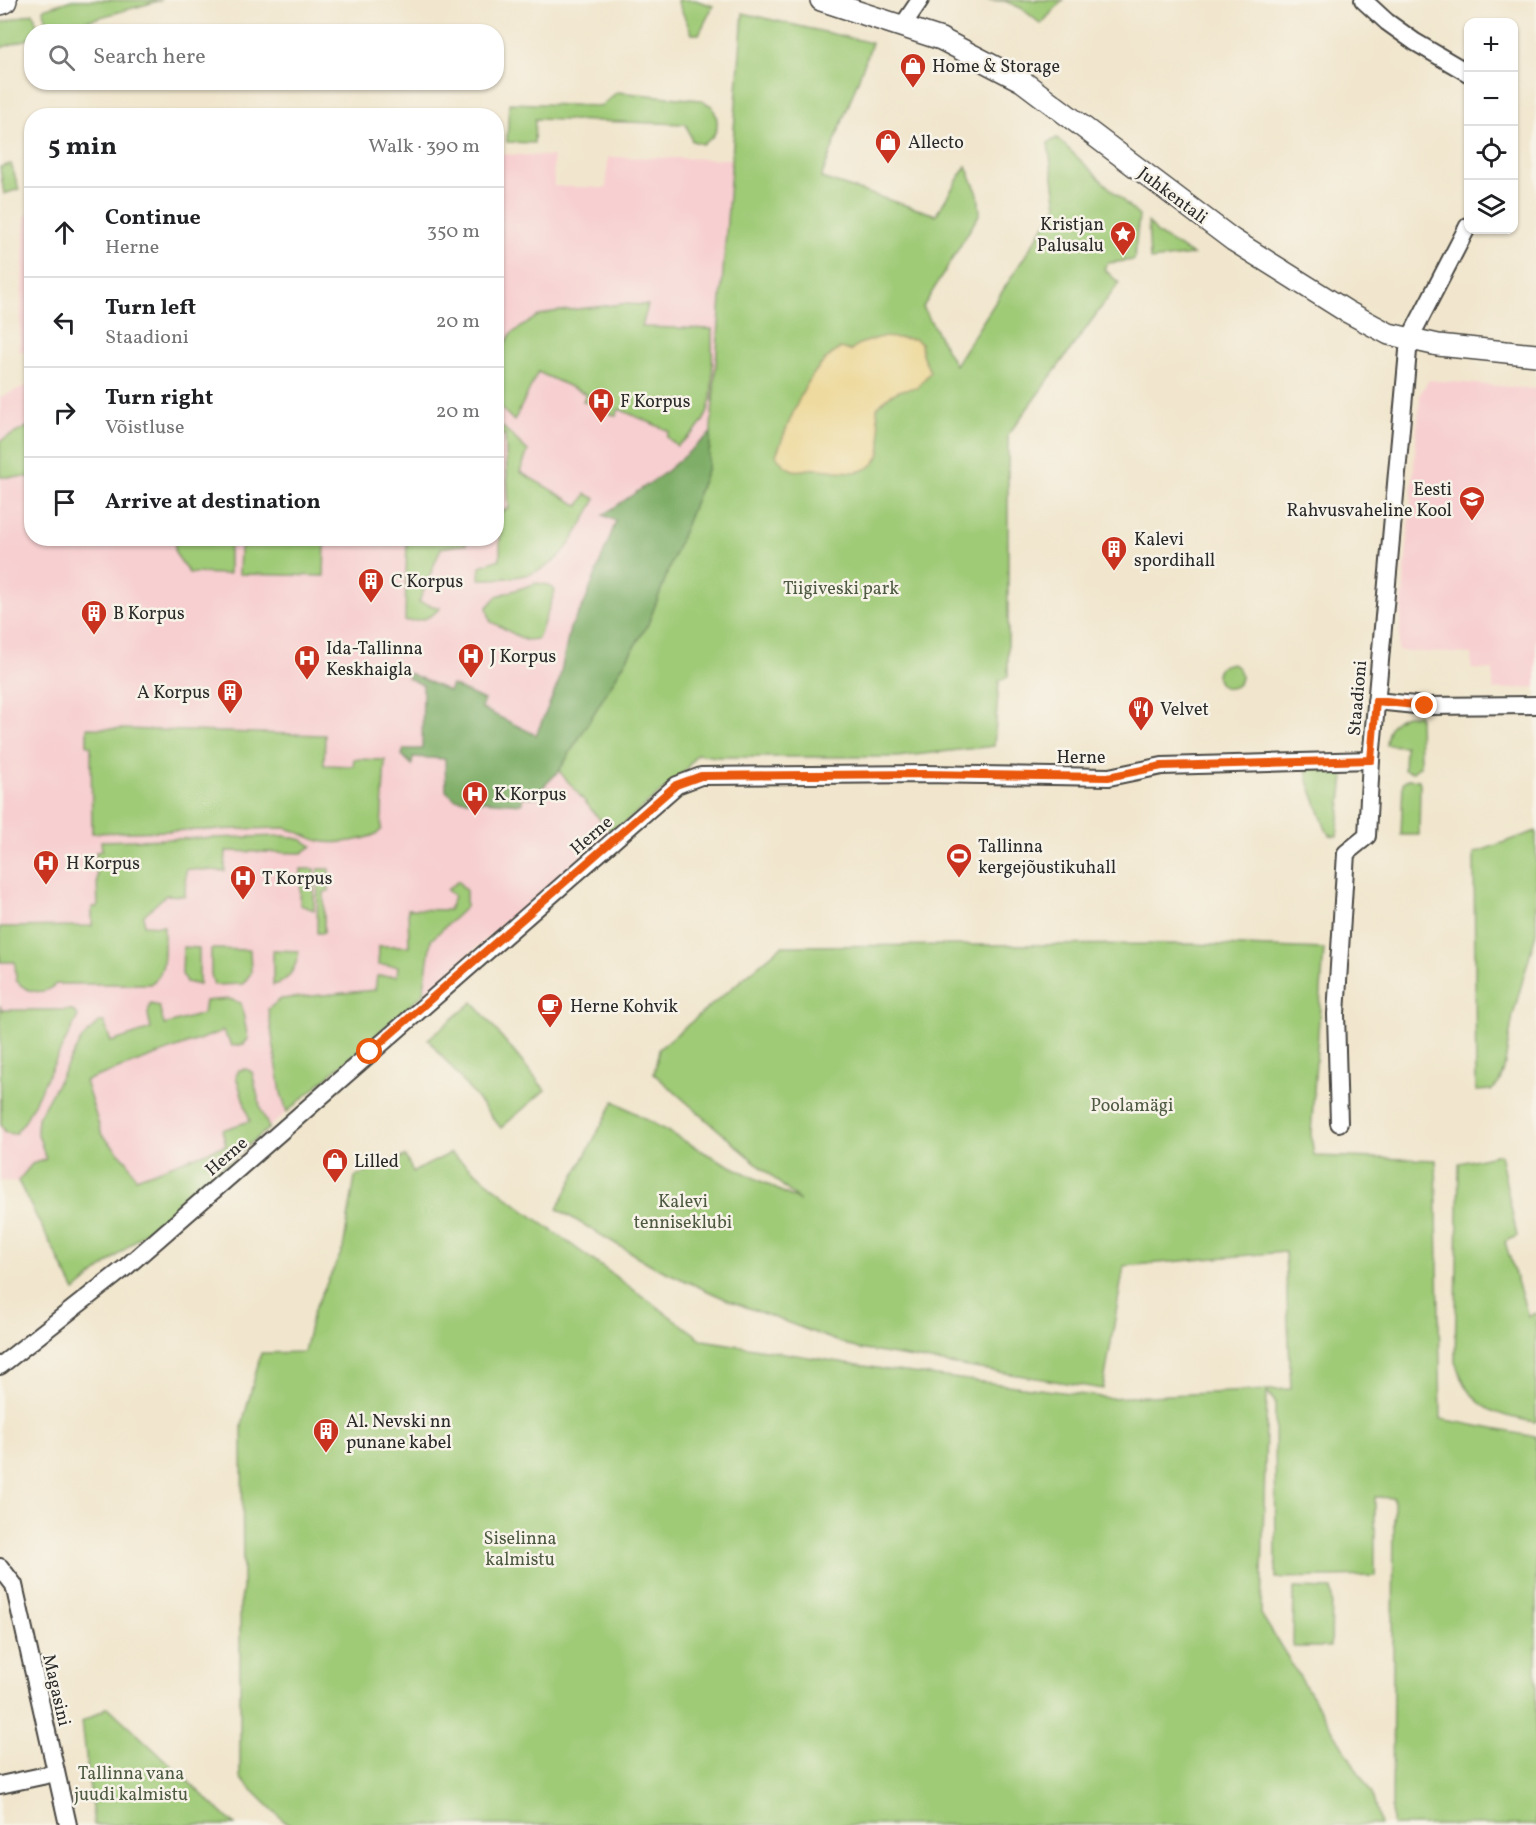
<!DOCTYPE html>
<meta charset="utf-8">
<style>
body{margin:0;font-family:Vollkorn,serif;background:#f2f2f2;color:#202124}
.controls{position:absolute;right:18px;top:18px;display:grid;overflow:hidden;border-radius:12px;box-shadow:0 2px 4px #0004}
.controls button{width:54px;height:54px;display:grid;place-items:center;padding:0;border:0;border-bottom:2px solid #e0e0e0;background:#fff;color:#202124;font:30px sans-serif}
.stop{position:absolute;width:18px;height:18px;margin:-14px;border:4px solid #ea580c;border-radius:50%;background:#fff}
.stop.end{background:#ea580c;border-color:#fff;box-shadow:0 2px 6px #0008}
.list{margin:0;padding:0;list-style:none}
h2{display:flex;justify-content:space-between;align-items:center;height:78px;margin:0;padding:0 24px;font-size:26px}
h2 small{font-size:20px;font-weight:400;color:#757577}
.list li{display:grid;grid-template-columns:39px 1fr auto;gap:18px;align-items:center;box-sizing:border-box;height:90px;padding:0 24px;border-top:2px solid #e0e0e0}
.list b{display:block;font-size:22px;white-space:nowrap}
.list p{margin:0;font-size:20px;white-space:nowrap;color:#757577}
.list em{font-size:20px;font-style:normal;color:#757577}
.icon{flex:none;width:33px;height:33px;fill:none;stroke:currentColor;stroke-width:2;stroke-linecap:round;stroke-linejoin:round}
.map{position:relative;flex:none;width:1536px;height:1825px;overflow:hidden}
.search{position:absolute;background:#fff;box-shadow:0 2px 4px #0004;left:24px;top:24px;width:480px;height:66px;display:flex;align-items:center;gap:15px;box-sizing:border-box;padding:0 21px;border-radius:24px;color:#757577;font-size:22px}
.panel{position:absolute;background:#fff;box-shadow:0 2px 4px #0004;left:24px;top:108px;width:480px;height:438px;border-radius:24px}
.map>svg:first-child{display:block}
.built{fill:#f7cfd0}
.green{fill:#9fca76;stroke:#657a50;stroke-width:1.5}
.forest{fill:#7fae67;stroke:#556c49;stroke-width:1.5}
.sand{fill:#eeda9e;stroke:#8c8264;stroke-width:1.5}
.lines{fill:none;stroke-linecap:round;stroke-linejoin:round}
.minor-casing{stroke:#494743;stroke-width:20}
.tertiary-casing{stroke:#494743;stroke-width:24}
.primary-casing{stroke:#494743;stroke-width:30}
.minor{stroke:#fff;stroke-width:16}
.tertiary{stroke:#fff;stroke-width:21}
.primary{stroke:#fff;stroke-width:27}
.route{stroke:#ea580c;stroke-width:8}
.labels{text-anchor:middle;stroke-width:5;stroke-linejoin:round;paint-order:stroke}
.poi-label{font-size:18px;fill:#2b2b2b;stroke:#f7f3e8;text-anchor:start}
.street-label{font-size:18px;fill:#2b2b2b;stroke:#f7f3e8}
.park-label{font-size:18px;fill:#4e5b42;stroke:#f7f3e8}
</style>
<div class="map">
<svg width="1536" height="1825" viewBox="0 0 1536 1825">
<rect width="100%" height="100%" fill="#f7f3e8"/>
<filter id="ink" filterUnits="userSpaceOnUse"><feTurbulence type="fractalNoise" baseFrequency=".0167" numOctaves="2"/><feDisplacementMap in="SourceGraphic" scale="12" xChannelSelector="R" yChannelSelector="G"/><feConvolveMatrix kernelMatrix="1 2 1 2 8 2 1 2 1" color-interpolation-filters="sRGB"/></filter>
<filter id="wash" filterUnits="userSpaceOnUse"><feTurbulence type="fractalNoise" baseFrequency=".008" numOctaves="4" result="noise"/><feDisplacementMap in="SourceGraphic" scale="24" xChannelSelector="R" yChannelSelector="G"/><feGaussianBlur stdDeviation="1.35" result="paint"/><feColorMatrix in="noise" values="0 0 0 0 0 0 0 0 0 0 0 0 0 0 0 0 0 1.4 0 .05"/><feComposite in="paint" operator="in"/></filter>
<g filter="url(#wash)">
<rect width="100%" height="100%" fill="#f1e6cd"/>
<g class="built">
<path d="M499 154 553 156 554 186 606 188 608 157 733 159 708 467 648 624 559 771 612 834 493 933 202 1186 75 1291 18 1182 0 1181V397L31 384 32 538H496V160Z"/>
<path d="M31 214V347L19 352 25 216Z"/>
<path d="M1429 380 1536 389V687L1493 690V670L1471 669 1472 654 1398 651 1420 394Z"/>
</g>
<g class="green">
<path d="M72 0H162L50 31 43 9Z"/>
<path d="M677 0H695L713 6 699 34H692Z"/>
<path d="M987 0H1063L1041 24 1021 8 1005 1Z"/>
<path d="M33 13 39 31 32 32 31 38 0 48V23Z"/>
<path d="M743 13 872 43 821 178 936 215 966 166 978 194 980 213 923 307 955 365 1057 206 1048 143 1057 138 1139 216 1134 260 1108 263 1104 269 1119 283 1008 435V677L999 681 994 746 897 757H717L697 754 684 772 612 834 559 771 648 624 708 467Z"/>
<path d="M617 92 700 100 712 106C720 121 720 136 702 144L692 141 686 124 535 119 534 143 507 142 509 103 601 106Z"/>
<path d="M11 164 19 189 4 194 0 167Z"/>
<path d="M1148 222 1158 234 1193 255 1150 260Z"/>
<path d="M622 304 648 305 642 327 712 329C711 357 718 399 702 423 696 432 686 439 677 446L667 437 669 431 619 409 616 416 583 401 586 394 538 372 514 421 497 404V357L511 334 538 316 552 312Z"/>
<path d="M31 425V477H0V441Z"/>
<path d="M497 428H504L528 451 520 472 579 506 586 494 596 499C563 559 553 580 479 579L480 566 500 559V531L497 532V514L509 508 505 434 497 437Z"/>
<path d="M175 539H237L229 549V574L189 573 175 553Z"/>
<path d="M248 539H325L324 576 239 574 240 549Z"/>
<path d="M407 539H467L466 544 441 548 419 602 440 608C430 619 420 621 405 621Z"/>
<path d="M537 583 548 585 555 591 538 639 525 640 490 621 487 607 497 596Z"/>
<circle cx="1229" cy="676" r="12"/>
<path d="M1406 715H1419L1420 766 1413 772 1404 770 1405 746 1386 745C1387 729 1391 721 1406 715Z"/>
<path d="M87 728 325 735 324 765 353 766 354 759 385 760 381 830C373 840 333 845 320 841 307 838 298 830 284 828L92 833 91 746 87 745Z"/>
<path d="M1306 767 1345 768 1337 836 1330 835 1326 830 1308 781Z"/>
<path d="M1408 779 1419 780 1420 784 1419 835H1401L1403 782Z"/>
<path d="M1536 831V933L1513 1015 1504 1069 1499 1083 1492 1090 1476 1091 1474 853Z"/>
<path d="M285 836 303 840 312 846 302 853 226 851 225 871 186 869 185 896 166 895 144 915V925L164 926C163 945 169 973 150 984H56C43 996 26 993 16 980L15 962H0V927L92 926V907H98L96 852 102 851 101 841Z"/>
<path d="M301 869H314V910L300 905Z"/>
<path d="M318 869H329V891L324 892V933H317Z"/>
<path d="M458 881 466 891V907L431 940 423 994 287 1112 281 1093 268 1009 281 999 375 990 377 976H397L398 966 378 965 379 946H409L408 909 449 910 454 896 447 890Z"/>
<path d="M1192 944 1324 949 1311 1134 1314 1156 1436 1160 1441 1419 1536 1437V1825H1392L1394 1498 1375 1497V1576L1276 1578 1275 1402 1267 1391 1261 1614 1372 1794 1380 1825H288L240 1778V1605L243 1589 242 1425 261 1353 304 1352 313 1312 343 1249 355 1177 405 1156 413 1172 451 1153 525 1211 703 1340 889 1370 1109 1398 1291 1389 1285 1252 1124 1266 1103 1389 858 1349 730 1301 655 1267 557 1209 614 1101 709 1155 800 1201 654 1074 659 1049 782 946Z"/>
<path d="M183 947 199 948V985L186 982 182 974Z"/>
<path d="M211 949 250 950 251 973 243 984 214 985 211 975Z"/>
<path d="M273 950 299 951C297 965 289 983 273 985Z"/>
<path d="M229 999 241 1003 248 1039 244 1044 232 1046 223 1031 85 1081 102 1135 127 1161 136 1178 226 1145 222 1130 250 1121 236 1076 239 1070 246 1069 252 1072 261 1110 269 1128 75 1291 18 1181 32 1164 46 1159 37 1131 38 1118 81 1040 99 1022H104L111 1042 151 1029 148 1014 150 1004 159 1006 164 1025 203 1014 205 1001Z"/>
<path d="M473 1002 545 1090 501 1128 428 1039Z"/>
<path d="M0 1005 1 1010H72L78 1016 25 1121 15 1134 6 1133 1 1125Z"/>
<path d="M1500 1154 1517 1236 1505 1242 1528 1316 1536 1313V1422C1488 1414 1473 1408 1455 1362L1459 1163Z"/>
<path d="M1294 1588 1332 1589 1331 1647H1293Z"/>
<path d="M108 1707 235 1825H94L82 1722Z"/>
</g>
<path class="forest" d="M711 433 708 467 648 624 559 771 539 791V797H522V804L455 799 446 791 445 759 413 757 412 765 402 755 404 749H422L423 685 408 678 409 673 449 691 452 685 484 700 481 708 536 735 559 681 570 628 585 602 616 521 603 515 663 474Z"/>
<path class="sand" d="M881 337 915 339 921 343 922 354 930 372 917 388C899 388 887 395 877 408 877 424 886 446 877 459 865 480 835 469 816 469 808 468 800 472 793 470 784 467 781 462 776 455 791 419 805 369 841 348L851 351 859 344Z"/>
</g>
<g filter="url(#ink)">
<g class="lines">
<g class="minor-casing">
<g id="minor">
<path d="M1363 0 1387 22 1415 42 1468 73"/>
<path d="M903 25 920 0"/>
<path d="M1376 701 1425 706 1536 705"/>
<path d="M1339 1123 1336 1014 1346 853 1367 836 1371 760 1409 340 1468 226"/>
<path d="M0 1366 126 1267 677 785 701 776 925 774 1109 777 1162 766 1371 760"/>
<path d="M0 1567 14 1585 68 1825"/>
<path d="M0 1785 56 1773"/>
</g>
</g>
<g class="tertiary-casing">
<path id="tertiary" d="M821 0 941 39 1022 81 1233 240 1346 311 1389 334 1438 345 1536 355"/>
</g>
<g class="primary-casing">
<path id="primary" d="M0 1 3 0"/>
</g>
<use href="#minor" class="minor"/>
<use href="#tertiary" class="tertiary"/>
<use href="#primary" class="primary"/>
</g>
</g>
<g class="lines" filter="url(#ink)">
<path class="route" d="M370 1052 676 785 701 776 924 774 1108 777 1162 766 1371 760 1376 701 1425 706"/>
</g>
<defs>
<g id="shop-pin" transform="scale(1.35)"><path d="M0 17L-7.5 6A9.5 9.5 0 1 1 7.5 6Z" fill="#c8321e" stroke="#f7f3e8"/><path d="M-5-2.5h2.3a2.7 3.5 0 0 1 5.4 0H5L5.5 6h-11ZM-1.5-2.5h3a1.5 2.3 0 0 0-3 0Z" fill="#fff"/></g>
<g id="sight-pin" transform="scale(1.35)"><path d="M0 17L-7.5 6A9.5 9.5 0 1 1 7.5 6Z" fill="#c8321e" stroke="#f7f3e8"/><path d="M0-6L1.8-2.2L6-1.7L2.9 1.2L3.7 5.4L0 3.3L-3.7 5.4L-2.9 1.2L-6-1.7L-1.8-2.2Z" fill="#fff"/></g>
<g id="hospital-pin" transform="scale(1.35)"><path d="M0 17L-7.5 6A9.5 9.5 0 1 1 7.5 6Z" fill="#c8321e" stroke="#f7f3e8"/><path d="M-5-5h3v3.5h4V-5h3V5h-3V1.5h-4V5h-3Z" fill="#fff"/></g>
<g id="school-pin" transform="scale(1.35)"><path d="M0 17L-7.5 6A9.5 9.5 0 1 1 7.5 6Z" fill="#c8321e" stroke="#f7f3e8"/><path d="M0-5L7-2L0 1L-7-2ZM-4 1L0 2.5L4 1V4Q0 6-4 4Z" fill="#fff"/></g>
<g id="building-pin" transform="scale(1.35)"><path d="M0 17L-7.5 6A9.5 9.5 0 1 1 7.5 6Z" fill="#c8321e" stroke="#f7f3e8"/><path d="M-4-6H4V6H1V3H-1V6H-4ZM-2.5-4.3h1.7v1.8h-1.7ZM.8-4.3h1.7v1.8H.8ZM-2.5-1h1.7V.8h-1.7ZM.8-1h1.7V.8H.8Z" fill="#fff"/></g>
<g id="restaurant-pin" transform="scale(1.35)"><path d="M0 17L-7.5 6A9.5 9.5 0 1 1 7.5 6Z" fill="#c8321e" stroke="#f7f3e8"/><path d="M-5-6h1v4h1v-4h1v4h1v-4h1v5L-1.5 .5V6h-2V.5L-5-1ZM5-6V6H3V1.5H1.5Q1.5-4 5-6Z" fill="#fff"/></g>
<g id="stadium-pin" transform="scale(1.35)"><path d="M0 17L-7.5 6A9.5 9.5 0 1 1 7.5 6Z" fill="#c8321e" stroke="#f7f3e8"/><path d="M0-5a6.5 5 0 1 0 0 10a6.5 5 0 1 0 0-10ZM-3.5-1.8h7v3.6h-7Z" fill="#fff"/></g>
<g id="cafe-pin" transform="scale(1.35)"><path d="M0 17L-7.5 6A9.5 9.5 0 1 1 7.5 6Z" fill="#c8321e" stroke="#f7f3e8"/><path d="M-5.5-4.5H6V0H3Q3 3.5 0 3.5H-2.5Q-5.5 3.5-5.5 0ZM3-3.2v2h1.7v-2ZM-6 4.5H4V6H-6Z" fill="#fff"/></g>
</defs>
<g fill-rule="evenodd">
<use href="#shop-pin" x="913" y="66"/>
<use href="#shop-pin" x="888" y="142"/>
<use href="#sight-pin" x="1123" y="234"/>
<use href="#hospital-pin" x="601" y="401"/>
<use href="#school-pin" x="1472" y="499"/>
<use href="#building-pin" x="1114" y="549"/>
<use href="#building-pin" x="371" y="581"/>
<use href="#building-pin" x="94" y="613"/>
<use href="#hospital-pin" x="471" y="656"/>
<use href="#hospital-pin" x="307" y="658"/>
<use href="#building-pin" x="230" y="692"/>
<use href="#restaurant-pin" x="1141" y="709"/>
<use href="#hospital-pin" x="475" y="794"/>
<use href="#stadium-pin" x="959" y="856"/>
<use href="#hospital-pin" x="46" y="863"/>
<use href="#hospital-pin" x="243" y="878"/>
<use href="#cafe-pin" x="550" y="1006"/>
<use href="#shop-pin" x="335" y="1161"/>
<use href="#building-pin" x="326" y="1431"/>
</g>
<g class="labels">
<g class="poi-label">
<text x="932" y="72">Home &amp; Storage</text>
<text x="908" y="148">Allecto</text>
<text x="1104" y="230" text-anchor="end">Kristjan<tspan x="1104" dy="21">Palusalu</tspan></text>
<text x="620" y="407">F Korpus</text>
<text x="1452" y="495" text-anchor="end">Eesti<tspan x="1452" dy="21">Rahvusvaheline Kool</tspan></text>
<text x="1134" y="545">Kalevi<tspan x="1134" dy="21">spordihall</tspan></text>
<text x="391" y="587">C Korpus</text>
<text x="113" y="619">B Korpus</text>
<text x="326" y="654">Ida-Tallinna<tspan x="326" dy="21">Keskhaigla</tspan></text>
<text x="490" y="662">J Korpus</text>
<text x="210" y="698" text-anchor="end">A Korpus</text>
<text x="1160" y="715">Velvet</text>
<text x="494" y="800">K Korpus</text>
<text x="978" y="852">Tallinna<tspan x="978" dy="21">kergejõustikuhall</tspan></text>
<text x="66" y="869">H Korpus</text>
<text x="262" y="884">T Korpus</text>
<text x="570" y="1012">Herne Kohvik</text>
<text x="354" y="1167">Lilled</text>
<text x="346" y="1427">Al. Nevski nn<tspan x="346" dy="21">punane kabel</tspan></text>
</g>
<g class="street-label">
<text transform="translate(1173 195) rotate(37)" y="6">Juhkentali</text>
<text transform="translate(1357 698) rotate(-85)" y="6">Staadioni</text>
<text x="1081" y="763">Herne</text>
<text transform="translate(591 835) rotate(-41)" y="6">Herne</text>
<text transform="translate(226 1156) rotate(-41)" y="6">Herne</text>
<text transform="translate(57 1690) rotate(77)" y="6">Magasini</text>
</g>
<g class="park-label">
<text x="841" y="594">Tiigiveski park</text>
<text x="1132" y="1111">Poolamägi</text>
<text x="683" y="1207">Kalevi<tspan x="683" dy="21">tenniseklubi</tspan></text>
<text x="520" y="1544">Siselinna<tspan x="520" dy="21">kalmistu</tspan></text>
<text x="131" y="1779">Tallinna vana<tspan x="131" dy="21">juudi kalmistu</tspan></text>
</g>
</g>
</svg>
<div class="controls">
<button>+</button>
<button>−</button>
<button><svg class="icon" aria-label="locate" viewBox="0 0 24 24"><circle cx="12" cy="12" r="6"/><path d="M12 2v4M12 18v4M2 12h4M18 12h4"/></svg></button>
<button><svg class="icon" aria-label="layers" viewBox="0 0 24 24"><path d="M12 4l9 5-9 5-9-5zM3 14l9 5 9-5"/></svg></button>
</div>
<div class="stop" style="left:370px;top:1052px"></div>
<div class="stop end" style="left:1425px;top:706px"></div>
<div class="search"><svg class="icon" aria-label="search" viewBox="0 0 24 24"><circle cx="10" cy="10" r="6"/><path d="M15 15l6 6"/></svg>Search here</div>
<section class="panel">
<h2>5 min<small>Walk · 390 m</small></h2>
<ul class="list">
<li><svg class="icon" aria-label="ahead" viewBox="0 0 24 24"><path d="M12 20V5M6 11l6-6 6 6"/></svg><div><b>Continue</b><p>Herne</p></div><em>350 m</em></li>
<li><svg class="icon" aria-label="left" viewBox="0 0 24 24"><path d="M17 20v-9H6M10 6l-5 5 5 5"/></svg><div><b>Turn left</b><p>Staadioni</p></div><em>20 m</em></li>
<li><svg class="icon" aria-label="right" viewBox="0 0 24 24"><path d="M7 20v-9h11M14 6l5 5-5 5"/></svg><div><b>Turn right</b><p>Võistluse</p></div><em>20 m</em></li>
<li><svg class="icon" aria-label="arrive" viewBox="0 0 24 24"><path d="M6 21V4h12l-3 4 3 4H6"/></svg><div><b>Arrive at destination</b></div></li>
</ul>
</section>
</div>
